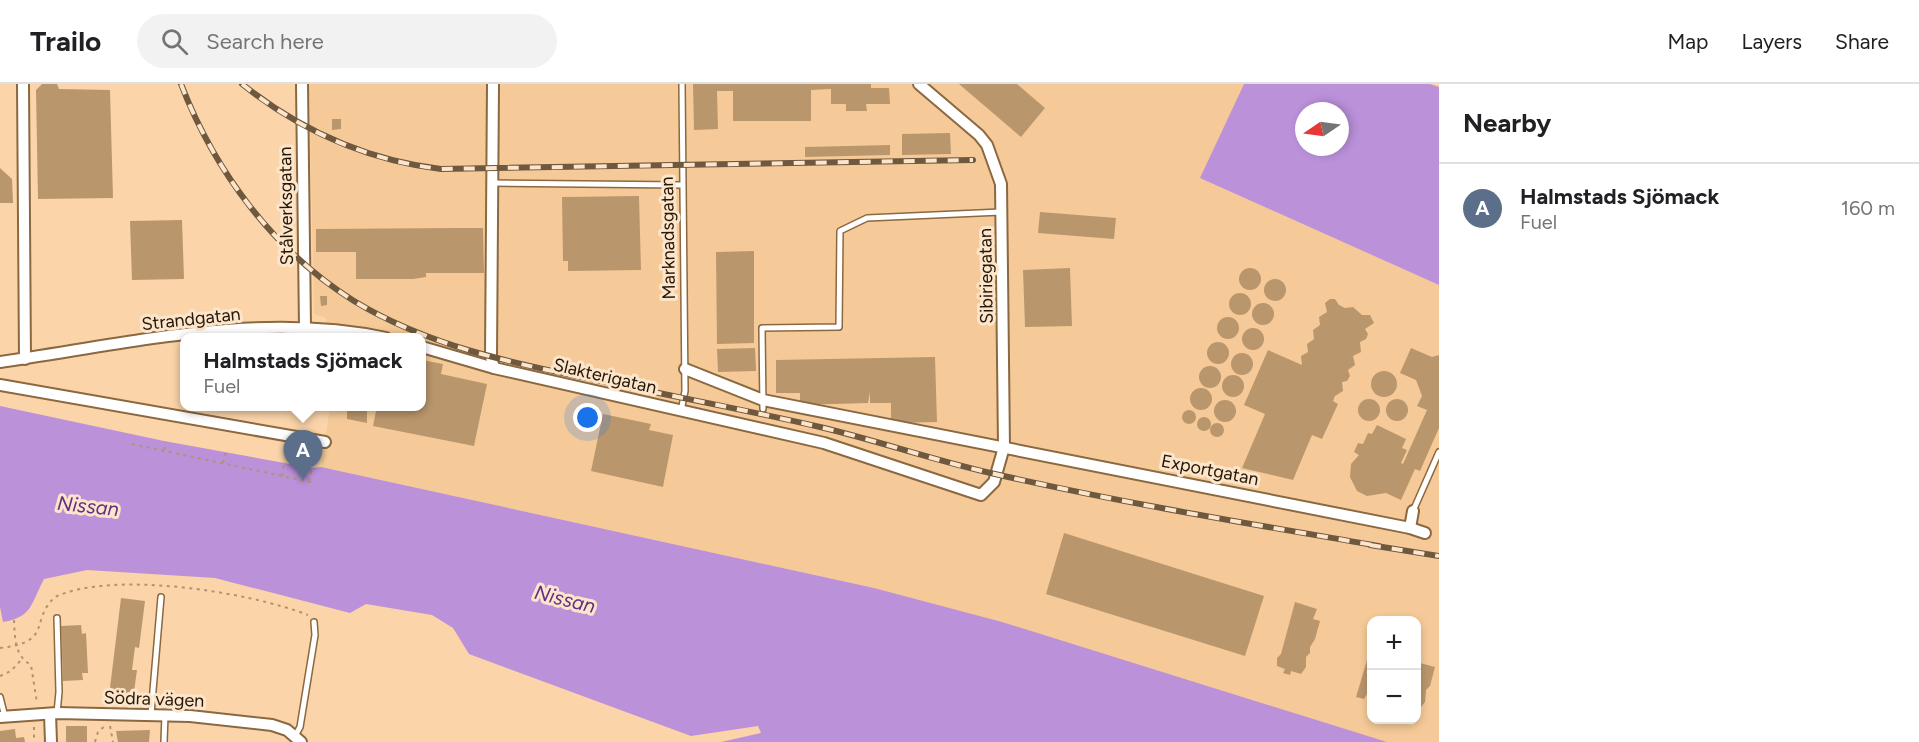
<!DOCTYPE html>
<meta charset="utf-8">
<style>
body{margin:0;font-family:Figtree,sans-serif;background:#f2f2f2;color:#202124}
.controls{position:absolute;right:18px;bottom:18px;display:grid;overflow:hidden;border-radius:12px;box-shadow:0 3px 9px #0003}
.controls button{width:54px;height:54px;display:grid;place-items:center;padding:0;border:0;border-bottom:2px solid #e0e0e0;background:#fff;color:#202124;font:30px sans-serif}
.compass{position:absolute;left:1295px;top:18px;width:54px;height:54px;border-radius:50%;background:#fff;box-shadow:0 3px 9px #0003;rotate:257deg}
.you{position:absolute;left:588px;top:334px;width:21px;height:21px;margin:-15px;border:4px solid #fff;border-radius:50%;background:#1a73e8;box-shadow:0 0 0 9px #1a73e833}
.badge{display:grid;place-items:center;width:39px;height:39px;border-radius:50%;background:#0a6cb8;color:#fff;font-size:20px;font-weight:700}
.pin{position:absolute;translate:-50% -50px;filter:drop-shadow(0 2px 3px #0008)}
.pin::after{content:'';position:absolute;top:32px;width:21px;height:18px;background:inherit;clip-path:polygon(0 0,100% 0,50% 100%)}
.popup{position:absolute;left:180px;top:249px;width:246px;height:78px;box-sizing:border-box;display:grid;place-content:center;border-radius:12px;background:#fff;filter:drop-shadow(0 2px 4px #0005);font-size:20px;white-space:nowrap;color:#757577}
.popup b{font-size:22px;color:#202124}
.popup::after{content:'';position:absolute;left:50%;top:100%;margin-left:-12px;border:12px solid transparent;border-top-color:#fff}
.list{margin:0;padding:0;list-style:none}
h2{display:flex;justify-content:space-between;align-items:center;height:78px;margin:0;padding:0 24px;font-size:26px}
h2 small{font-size:20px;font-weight:400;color:#757577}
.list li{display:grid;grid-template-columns:39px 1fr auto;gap:18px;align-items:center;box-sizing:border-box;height:90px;padding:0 24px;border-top:2px solid #e0e0e0}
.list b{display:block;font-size:22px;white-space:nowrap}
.list p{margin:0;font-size:20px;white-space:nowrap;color:#757577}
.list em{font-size:20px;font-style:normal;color:#757577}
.icon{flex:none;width:33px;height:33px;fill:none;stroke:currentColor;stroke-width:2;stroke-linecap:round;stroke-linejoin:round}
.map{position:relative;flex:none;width:1439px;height:658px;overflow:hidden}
header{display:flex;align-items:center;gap:36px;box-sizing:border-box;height:84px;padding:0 30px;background:#fff;border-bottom:2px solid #e0e0e0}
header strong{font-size:28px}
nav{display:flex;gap:33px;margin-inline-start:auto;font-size:21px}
.search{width:420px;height:54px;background:#f2f2f2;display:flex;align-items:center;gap:15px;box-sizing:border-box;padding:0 21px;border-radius:33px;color:#757577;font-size:22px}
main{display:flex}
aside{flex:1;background:#fff}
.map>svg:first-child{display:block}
.built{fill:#f6ca98;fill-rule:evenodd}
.water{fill:#bb91da;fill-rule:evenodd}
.building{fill:#ba966c}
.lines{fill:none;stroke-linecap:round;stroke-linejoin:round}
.service-casing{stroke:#8a6840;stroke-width:8}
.minor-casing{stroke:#8a6840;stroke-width:14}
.path{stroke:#b19371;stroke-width:2;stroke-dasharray:3 4.5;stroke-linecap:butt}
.service{stroke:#fff;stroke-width:5}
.minor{stroke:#fff;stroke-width:10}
.rail-casing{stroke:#6e583e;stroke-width:6}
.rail{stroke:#fce5cb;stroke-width:4;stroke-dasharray:11;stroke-linecap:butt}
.labels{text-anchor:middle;stroke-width:6;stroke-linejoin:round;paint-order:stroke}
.street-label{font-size:18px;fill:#241706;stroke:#fce5cb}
.water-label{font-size:20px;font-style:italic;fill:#632f84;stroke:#fce5cb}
</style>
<header>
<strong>Trailo</strong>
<div class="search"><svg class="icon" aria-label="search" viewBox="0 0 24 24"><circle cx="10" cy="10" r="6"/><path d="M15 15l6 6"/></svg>Search here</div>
<nav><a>Map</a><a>Layers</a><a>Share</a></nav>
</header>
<main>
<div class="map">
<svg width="1439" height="658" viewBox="0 0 1439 658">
<rect width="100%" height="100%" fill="#fbd4a9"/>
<path class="built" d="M309 0H1244L1201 94 1439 201V658H1387L874 504 321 383 330 323 422 322V254L327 253 326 234 314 230ZM1372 536H1416V636H1372Z"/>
<g class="water">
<path d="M1244 0H1430L1439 3V201L1200 94ZM1304 27H1340V63H1304Z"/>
<path d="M0 322 164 357 312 384 321 383 874 504 1002 538 1387 658H721L761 649 758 642 691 652 469 570 453 544 432 531 366 520 350 529 215 494 87 486 44 495C31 519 33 533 3 538L0 523Z"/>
</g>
<g class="building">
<path d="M42 0H57L59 5 110 6 113 114 38 115 36 6Z"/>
<path d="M693 0H871V4H889L890 20H866L867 27H846V20H831V5L811 6V37H733V7H717L718 45 694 46Z"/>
<path d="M959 0H1017L1045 24 1021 53Z"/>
<path d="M332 35H341V45L332 46Z"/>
<path d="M950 49 951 70 902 71V50Z"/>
<path d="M890 61V71L805 73V63Z"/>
<path d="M0 84 12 95 13 119H0Z"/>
<path d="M639 112 641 186 568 187V177H563L562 113Z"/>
<path d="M1040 128 1116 134 1114 155 1038 149Z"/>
<path d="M182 136 184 195 132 196 130 137Z"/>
<path d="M457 144H483L484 189H426V193L413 195H356V168H316V145Z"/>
<path d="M754 167V259L717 260 716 168Z"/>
<circle cx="1250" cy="195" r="11"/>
<path d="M1070 184 1072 242 1025 243 1023 186Z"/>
<circle cx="1275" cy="206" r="11"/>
<circle cx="1240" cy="220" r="11"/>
<path d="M320 212H327V221L321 222Z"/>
<path d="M1330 215H1335L1339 221 1345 224 1353 223 1362 231H1370L1374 239 1365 245 1368 250 1366 255 1360 258 1361 268 1353 272 1355 281 1348 286 1350 292 1347 297 1342 298 1343 307 1335 312 1333 317 1338 320 1322 355 1312 351 1293 396 1242 384 1265 330 1244 321 1268 266 1302 281 1301 272 1308 268 1307 260 1314 255 1313 246 1320 241 1319 233 1327 228 1325 219Z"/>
<circle cx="1263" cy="230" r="11"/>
<circle cx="1228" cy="244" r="11"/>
<circle cx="1253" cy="255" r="11"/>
<circle cx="1218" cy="269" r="11"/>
<path d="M755 264 756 287 718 288 717 265Z"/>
<path d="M1411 264 1432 273 1439 271V344L1420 387 1415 385 1401 416 1386 409 1367 412 1357 407 1350 393 1351 380 1359 371 1354 368 1358 359 1363 360 1368 349 1372 350 1377 341 1406 355 1402 364 1407 366 1401 379 1403 380 1427 326 1417 322 1422 312 1416 296 1400 289Z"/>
<circle cx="1242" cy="280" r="11"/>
<path d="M935 273 937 338 891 339V319H870V308L868 319 800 321V309H776V276Z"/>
<path d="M422 276 443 280 441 290 487 300 474 362 373 342 377 322H422Z"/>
<circle cx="1210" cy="293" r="11"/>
<circle cx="1384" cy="300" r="13"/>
<circle cx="1233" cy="302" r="11"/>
<circle cx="1201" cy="315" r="11"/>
<circle cx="1369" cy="326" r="11"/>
<circle cx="1397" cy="326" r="11"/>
<circle cx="1225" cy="327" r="11"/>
<path d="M347 322H367V339L347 335Z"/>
<circle cx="1189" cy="333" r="7"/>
<path d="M603 330 651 340 649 346 673 351 663 403 591 387Z"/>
<circle cx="1204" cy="340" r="7"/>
<circle cx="1217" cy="346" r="7"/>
<path d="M1064 449 1264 512 1245 572 1046 510Z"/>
<path d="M121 514 145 517 139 564 135 563 132 586H137L134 608 130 606V614L109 612Z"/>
<path d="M1295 518 1317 525 1313 535 1320 537 1315 555 1310 563V569L1306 573V583L1301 590 1291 587 1290 591 1283 589 1285 585 1277 582V574L1281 570Z"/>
<path d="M81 541 82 550 86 549 88 589H82L83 596 63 597 61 542Z"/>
<path d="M1368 573 1372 574V601L1364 615 1356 613Z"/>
<path d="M1416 578 1435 583 1430 602 1426 606 1425 618 1421 623 1416 621Z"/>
<rect x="66" y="642" width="21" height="16"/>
<path d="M15 645 16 654 24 653 25 658H0V647Z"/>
<path d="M150 646 149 658H118L116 647Z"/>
</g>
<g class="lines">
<g class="service-casing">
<g id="service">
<path d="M494 99 682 101"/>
<path d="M763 325 762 244 839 243 840 147 867 134 1001 128"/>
<path d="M681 327 685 307 682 0"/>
<path d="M1413 427 1439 368"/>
<path d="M57 534 59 608 57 629"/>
<path d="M0 613 5 633"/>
<path d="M151 630 161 513"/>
<path d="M295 652 300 643 315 551 314 538"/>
<path d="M164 658 165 631"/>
</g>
</g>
<g class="minor-casing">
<g id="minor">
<path d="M23 0 25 275"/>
<path d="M302 0 305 244"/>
<path d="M493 0 491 273 494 284"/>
<path d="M422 263 494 284 824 359 981 411 994 398 1004 363 1001 100 987 61 979 51 919 0"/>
<path d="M0 278C126 260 259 227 386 254"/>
<path d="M685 285 763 316 1410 444 1413 427"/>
<path d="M0 301 325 358"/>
<path d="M1410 444 1425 449"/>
<path d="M50 630 51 658"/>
<path d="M0 633 57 629 190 632 272 641 287 646 301 658"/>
</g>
</g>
<g class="path">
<path d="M132 360 315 399"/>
<path d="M164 366 166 358"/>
<path d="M223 379 226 368"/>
<path d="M282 392 284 379"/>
<path d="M309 397 312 384"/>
<path d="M14 536C15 554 14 571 31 581L37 619"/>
<path d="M0 564C54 558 29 537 55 513 113 486 249 508 308 531"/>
<path d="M0 592 11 587 21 576"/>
<path d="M110 642 113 658"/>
<path d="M34 643V658"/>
<path d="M95 658 98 648 106 641"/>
</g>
<use href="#service" class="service"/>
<use href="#minor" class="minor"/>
<g class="rail-casing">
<g id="rail">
<path d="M181 0C215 88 274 167 354 217 428 262 512 279 596 296 671 312 746 326 820 343 879 357 936 377 995 390 1122 419 1251 440 1379 462"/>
<path d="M242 0C301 47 366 76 441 85L973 76"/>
<path d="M1370 461 1439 472"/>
</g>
</g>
<use href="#rail" class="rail"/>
</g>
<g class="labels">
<g class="street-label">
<text transform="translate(286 122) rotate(-91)" y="6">Stålverksgatan</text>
<text transform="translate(668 154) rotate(-91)" y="6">Marknadsgatan</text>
<text transform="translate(986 192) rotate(-91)" y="6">Sibiriegatan</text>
<text transform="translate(191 235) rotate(-6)" y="6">Strandgatan</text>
<text transform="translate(605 292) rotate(13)" y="6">Slakterigatan</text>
<text transform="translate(1210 386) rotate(11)" y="6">Exportgatan</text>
<text transform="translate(154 615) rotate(2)" y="6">Södra vägen</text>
</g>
<g class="water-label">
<text transform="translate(88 422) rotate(6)" y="7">Nissan</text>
<text transform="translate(565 515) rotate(14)" y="7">Nissan</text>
</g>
</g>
</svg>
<div class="controls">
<button>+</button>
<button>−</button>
</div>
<svg class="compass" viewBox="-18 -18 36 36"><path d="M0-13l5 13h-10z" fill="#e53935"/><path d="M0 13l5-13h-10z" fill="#757577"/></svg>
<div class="you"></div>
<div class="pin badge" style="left:303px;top:396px;background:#5c6f8a">A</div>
<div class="popup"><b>Halmstads Sjömack</b>Fuel</div>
</div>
<aside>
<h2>Nearby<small></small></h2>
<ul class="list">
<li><span class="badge" style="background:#5c6f8a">A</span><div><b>Halmstads Sjömack</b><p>Fuel</p></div><em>160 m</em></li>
</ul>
</aside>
</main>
